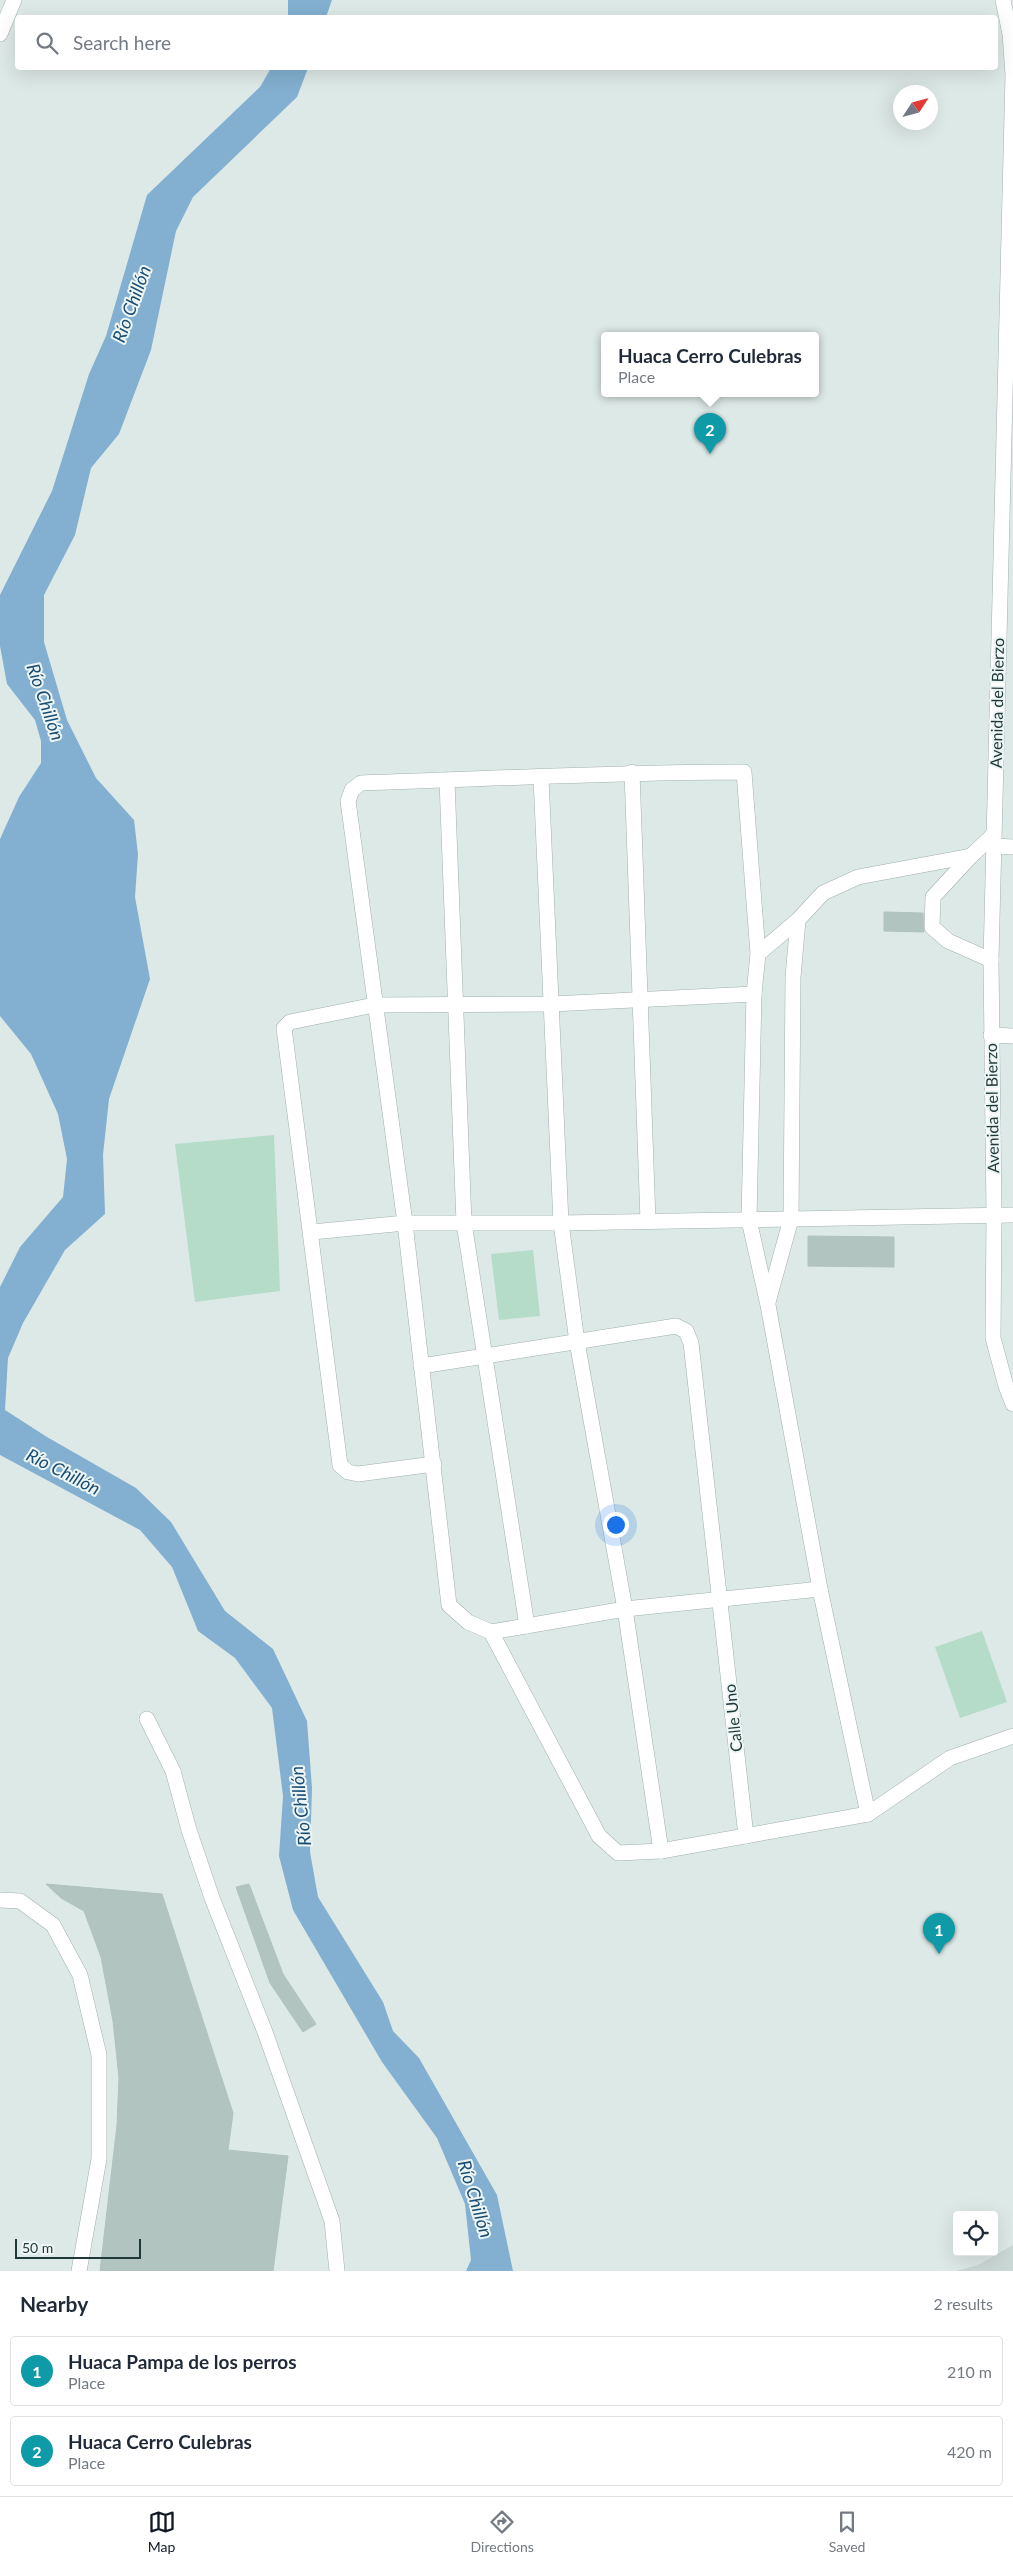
<!DOCTYPE html>
<meta charset="utf-8">
<style>
body{margin:0;font-family:Lato,sans-serif;background:#f6f6f7;color:#1f2937}
.controls{position:absolute;right:15px;bottom:15px;display:grid;overflow:hidden;border-radius:5px;box-shadow:0 5px 20px #0002}
.controls button{width:45px;height:45px;display:grid;place-items:center;padding:0;border:0;border-bottom:1px solid #e0e1e3;background:#fff;color:#1f2937;font:25px sans-serif}
.compass{position:absolute;left:893px;top:85px;width:45px;height:45px;border-radius:50%;background:#fff;box-shadow:0 5px 20px #0002;rotate:54deg}
.scale{position:absolute;left:15px;bottom:12px;width:126px;box-sizing:border-box;padding-left:5px;border:2px solid #1f3838;border-top:0;font-size:14px;line-height:18px;white-space:nowrap;color:#1f3838;-webkit-text-stroke:4px #edf6f4;paint-order:stroke}
.you{position:absolute;left:615px;top:1524px;width:18px;height:18px;margin:-12px;border:4px solid #fff;border-radius:50%;background:#1a73e8;box-shadow:0 0 0 8px #1a73e833}
.badge{display:grid;place-items:center;width:32px;height:32px;border-radius:50%;background:#111827;color:#fff;font-size:16px;font-weight:700}
.pin{position:absolute;translate:-50% -41px;filter:drop-shadow(0 1px 2px #0008)}
.pin::after{content:'';position:absolute;top:26px;width:18px;height:15px;background:inherit;clip-path:polygon(0 0,100% 0,50% 100%)}
.popup{position:absolute;left:601px;top:332px;width:218px;height:65px;box-sizing:border-box;display:grid;place-content:center;border-radius:5px;background:#fff;filter:drop-shadow(0 1px 4px #0005);font-size:16px;white-space:nowrap;color:#747a83}
.popup b{font-size:19px;color:#1f2937}
.popup::after{content:'';position:absolute;left:50%;top:100%;margin-left:-10px;border:10px solid transparent;border-top-color:#fff}
.list{margin:0;padding:0;list-style:none}
h2{display:flex;justify-content:space-between;align-items:center;height:65px;margin:0;padding:0 20px;font-size:21px}
h2 small{font-size:16px;font-weight:400;color:#747a83}
.list li{display:grid;grid-template-columns:32px 1fr auto;gap:15px;align-items:center;box-sizing:border-box;height:70px;margin:0 10px 10px;padding:0 10px;border:1px solid #e0e1e3;border-radius:5px}
.list b{display:block;font-size:19px;white-space:nowrap}
.list p{margin:0;font-size:16px;white-space:nowrap;color:#747a83}
.list em{font-size:16px;font-style:normal;color:#747a83}
.icon{flex:none;width:28px;height:28px;fill:none;stroke:currentColor;stroke-width:2;stroke-linecap:round;stroke-linejoin:round}
.map{position:relative;flex:none;width:1013px;height:2271px;overflow:hidden}
.search{position:absolute;background:#fff;box-shadow:0 5px 20px #0002;left:15px;right:15px;top:15px;height:55px;display:flex;align-items:center;gap:12px;box-sizing:border-box;padding:0 18px;border-radius:5px;color:#747a83;font-size:19px}
.sheet{height:225px;background:#fff}
nav{display:flex;justify-content:space-around;align-items:center;box-sizing:border-box;height:70px;border-top:1px solid #e0e1e3;background:#fff;font-size:14px;color:#747a83}
nav a{display:grid;justify-items:center;gap:2px}
nav .on{color:#111827}
.map>svg:first-child{display:block}
.built{fill:#cbd9d6}
.green{fill:#b5dbc9}
.water{fill:#83b0d0}
.building{fill:#b2c4c0;stroke:#afc3c0}
.lines{fill:none;stroke-linecap:round;stroke-linejoin:round}
.minor-casing{stroke:#a0b0af;stroke-width:16}
.minor{stroke:#fff;stroke-width:15}
.labels{text-anchor:middle;stroke-width:4;stroke-linejoin:round;paint-order:stroke}
.street-label{font-size:16px;fill:#1f3838;stroke:#edf6f4}
.water-label{font-size:18px;font-style:italic;fill:#194d74;stroke:#edf6f4}
</style>
<div class="map">
<svg width="1013" height="2271" viewBox="0 0 1013 2271">
<rect width="100%" height="100%" fill="#dde9e7"/>
<path class="built" d="M1013 2245V2271H956L978 2265Z"/>
<g class="green">
<path d="M274 1135 280 1291 195 1302 175 1144Z"/>
<path d="M533 1250 540 1316 499 1320 491 1254Z"/>
<path d="M982 1631 1007 1702 960 1718 935 1647Z"/>
</g>
<g class="water">
<path d="M288 0H332L326 17 288 18Z"/>
<path d="M271 68H308L297 97 193 197 176 231 151 350 119 434 91 468 75 535 44 595V642L67 720 96 778 134 820 138 854 135 897 150 979 109 1099 103 1155 105 1214 65 1250 23 1323 8 1358 5 1410 47 1437 136 1488 171 1522 225 1611 273 1649 307 1721 312 1788 310 1852 318 1897 383 2002 393 2031 419 2058 497 2195 513 2271H466L471 2260 465 2204 437 2138 382 2062 293 1910 279 1856 283 1796 272 1708 235 1658 198 1631 172 1567 140 1530 0 1455V1287L20 1247 63 1197 67 1159 58 1114 31 1054 0 1016V839L19 797 41 763V741L35 720 7 684 0 646V595L52 491 89 374 106 336 147 195 260 87Z"/>
</g>
<g class="building">
<path d="M884 912 923 913 924 932 884 931Z"/>
<path d="M808 1236 894 1237V1267L808 1266Z"/>
<path d="M46 1884 162 1894 233 2113 228 2150 288 2156 273 2271H100L117 2125 119 2078 113 2021 101 1957 84 1911 61 1898Z"/>
<path d="M249 1884 283 1974 316 2024 303 2032 270 1983 236 1887Z"/>
</g>
<g class="lines">
<g class="minor-casing">
<g id="minor">
<path d="M1003 0 1010 34 1013 75 991 960 994 1214 993 1338 1006 1386 1013 1404"/>
<path d="M0 34 14 0"/>
<path d="M632 772 648 1221"/>
<path d="M541 778 561 1223 577 1342 625 1609 661 1851"/>
<path d="M447 781 464 1223 527 1626"/>
<path d="M994 846 1013 847"/>
<path d="M971 856 933 897 932 927 948 941 991 960"/>
<path d="M758 954 744 772C616 772 489 779 361 783L352 790 348 801 405 1223 449 1605 468 1622 491 1632 625 1609 820 1589"/>
<path d="M991 1035 1013 1036"/>
<path d="M312 1232 405 1223H561L1013 1215"/>
<path d="M768 1302 791 1219 793 977 798 920"/>
<path d="M421 1366 676 1326 686 1331 691 1343 746 1836"/>
<path d="M434 1464 358 1474 348 1472 340 1465 284 1028 290 1022 374 1005 552 1004 754 994"/>
<path d="M491 1632 599 1836 618 1853 661 1851 868 1814 950 1758 1013 1736"/>
<path d="M147 1719 173 1771 189 1830 212 1898 265 2032 332 2221 337 2271"/>
<path d="M868 1814 820 1589 768 1305 749 1220 754 994 758 954 798 920 823 893 858 877 971 856 993 835"/>
<path d="M0 1900 20 1901 53 1925 80 1975 99 2055V2159L79 2271"/>
</g>
</g>
<use href="#minor" class="minor"/>
</g>
<g class="labels">
<g class="street-label">
<text transform="translate(997 703) rotate(-89)" y="6">Avenida del Bierzo</text>
<text transform="translate(992 1108) rotate(-91)" y="6">Avenida del Bierzo</text>
<text transform="translate(733 1718) rotate(-96)" y="6">Calle Uno</text>
</g>
<g class="water-label">
<text transform="translate(132 304) rotate(-70)" y="6">Río Chillón</text>
<text transform="translate(45 702) rotate(71)" y="6">Río Chillón</text>
<text transform="translate(63 1472) rotate(27)" y="6">Río Chillón</text>
<text transform="translate(301 1806) rotate(-96)" y="6">Río Chillón</text>
<text transform="translate(475 2199) rotate(73)" y="6">Río Chillón</text>
</g>
</g>
</svg>
<div class="controls">
<button><svg class="icon" aria-label="locate" viewBox="0 0 24 24"><circle cx="12" cy="12" r="6"/><path d="M12 2v4M12 18v4M2 12h4M18 12h4"/></svg></button>
</div>
<svg class="compass" viewBox="-18 -18 36 36"><path d="M0-13l5 13h-10z" fill="#e53935"/><path d="M0 13l5-13h-10z" fill="#747a83"/></svg>
<div class="scale">50 m</div>
<div class="you"></div>
<div class="pin badge" style="left:939px;top:1954px;background:#0f9aa8">1</div>
<div class="pin badge" style="left:710px;top:454px;background:#0f9aa8">2</div>
<div class="popup"><b>Huaca Cerro Culebras</b>Place</div>
<div class="search"><svg class="icon" aria-label="search" viewBox="0 0 24 24"><circle cx="10" cy="10" r="6"/><path d="M15 15l6 6"/></svg>Search here</div>
</div>
<section class="sheet">
<h2>Nearby<small>2 results</small></h2>
<ul class="list">
<li><span class="badge" style="background:#0f9aa8">1</span><div><b>Huaca Pampa de los perros</b><p>Place</p></div><em>210 m</em></li>
<li><span class="badge" style="background:#0f9aa8">2</span><div><b>Huaca Cerro Culebras</b><p>Place</p></div><em>420 m</em></li>
</ul>
</section>
<nav>
<a class="on"><svg class="icon" aria-label="map" viewBox="0 0 24 24"><path d="M3 6l6-2 6 2 6-2v14l-6 2-6-2-6 2zM9 4v14M15 6v14"/></svg>Map</a>
<a><svg class="icon" aria-label="directions" viewBox="0 0 24 24"><path d="M12 3l9 9-9 9-9-9zM9 14v-3h6M13 9l2 2-2 2"/></svg>Directions</a>
<a><svg class="icon" aria-label="saved" viewBox="0 0 24 24"><path d="M7 4h10v16l-5-4-5 4z"/></svg>Saved</a>
</nav>
